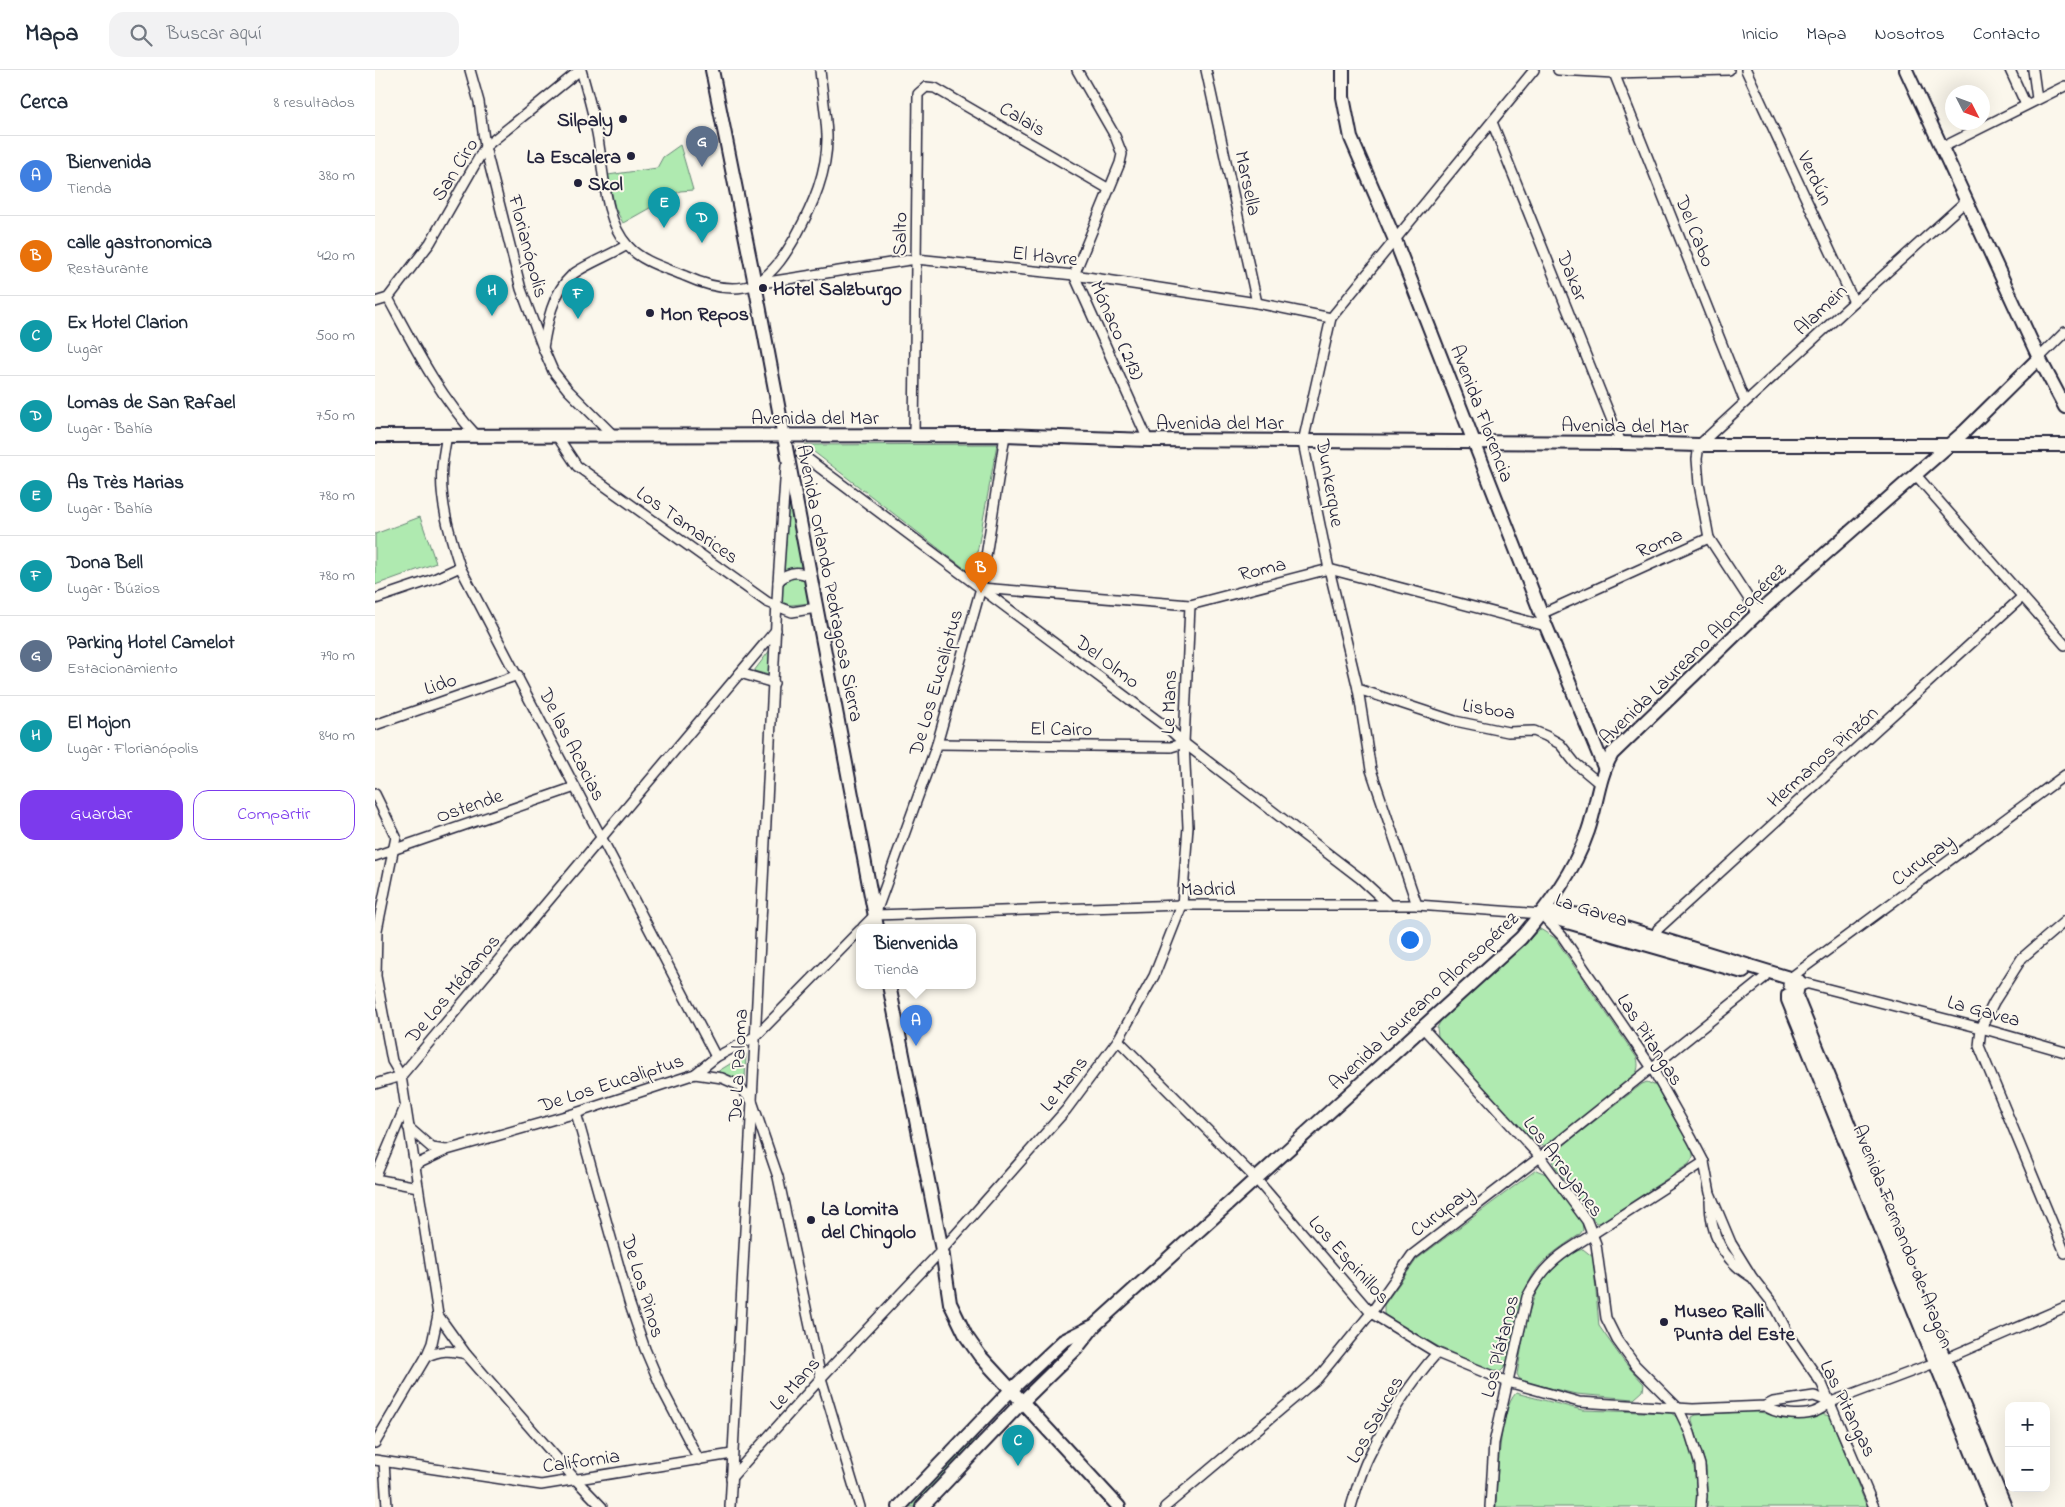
<!DOCTYPE html>
<html lang="es">
<meta charset="utf-8">
<style>
body{margin:0;font-family:"Indie Flower",sans-serif;background:#f2f2f3;color:#1f2937}
.controls{position:absolute;right:15px;bottom:15px;display:grid;overflow:hidden;border-radius:10px;box-shadow:0 5px 20px #0002}
.controls button{width:45px;height:45px;display:grid;place-items:center;padding:0;border:0;border-bottom:1px solid #e0e1e3;background:#fff;color:#1f2937;font:25px sans-serif}
.compass{position:absolute;left:1570px;top:15px;width:45px;height:45px;border-radius:50%;background:#fff;box-shadow:0 5px 20px #0002;rotate:132deg}
.you{position:absolute;left:1034px;top:869px;width:18px;height:18px;margin:-12px;border:4px solid #fff;border-radius:50%;background:#1a73e8;box-shadow:0 0 0 8px #1a73e833}
.badge{display:grid;place-items:center;width:32px;height:32px;border-radius:50%;background:#7c3aed;color:#fff;font-size:16px;font-weight:700}
.pin{position:absolute;translate:-50% -41px;filter:drop-shadow(0 1px 2px #0008)}
.pin::after{content:'';position:absolute;top:26px;width:18px;height:15px;background:inherit;clip-path:polygon(0 0,100% 0,50% 100%)}
.popup{position:absolute;left:481px;top:854px;width:120px;height:65px;box-sizing:border-box;display:grid;place-content:center;border-radius:10px;background:#fff;filter:drop-shadow(0 1px 4px #0005);font-size:16px;white-space:nowrap;color:#747a83}
.popup b{font-size:19px;color:#1f2937}
.popup::after{content:'';position:absolute;left:50%;top:100%;margin-left:-10px;border:10px solid transparent;border-top-color:#fff}
.list{margin:0;padding:0;list-style:none}
h2{display:flex;justify-content:space-between;align-items:center;height:65px;margin:0;padding:0 20px;font-size:21px}
h2 small{font-size:16px;font-weight:400;color:#747a83}
.list li{display:grid;grid-template-columns:32px 1fr auto;gap:15px;align-items:center;box-sizing:border-box;height:80px;padding:0 20px;border-top:1px solid #e0e1e3}
.list b{display:block;font-size:19px;white-space:nowrap}
.list p{margin:0;font-size:16px;white-space:nowrap;color:#747a83}
.list em{font-size:16px;font-style:normal;color:#747a83}
.actions{display:flex;gap:10px;padding:15px 20px}
.actions a{flex:1;padding:11px 0;border:1px solid #7c3aed;border-radius:15px;text-align:center;font-size:18px;color:#7c3aed}
.actions .main{background:#7c3aed;color:#fff}
.icon{flex:none;width:28px;height:28px;fill:none;stroke:currentColor;stroke-width:2;stroke-linecap:round;stroke-linejoin:round}
.map{position:relative;flex:none;width:1690px;height:1437px;overflow:hidden}
header{display:flex;align-items:center;gap:30px;box-sizing:border-box;height:70px;padding:0 25px;background:#fff;border-bottom:1px solid #e0e1e3}
header strong{font-size:24px}
nav{display:flex;gap:28px;margin-inline-start:auto;font-size:18px}
.search{width:350px;height:45px;background:#f2f2f3;display:flex;align-items:center;gap:12px;box-sizing:border-box;padding:0 18px;border-radius:15px;color:#747a83;font-size:19px}
main{display:flex}
aside{flex:1;background:#fff}
.map>svg:first-child{display:block}
.green{fill:#afeab0;stroke:#688676}
.lines{fill:none;stroke-linecap:round;stroke-linejoin:round}
.street-casing{stroke:#22223b;stroke-width:12}
.secondary-casing{stroke:#22223b;stroke-width:16}
.street{stroke:#fbf7ec;stroke-width:9}
.secondary{stroke:#fbf7ec;stroke-width:12}
.poi-dot{fill:#22223b;stroke:#fbf7ec;stroke-width:2}
.labels{text-anchor:middle;stroke-width:4;stroke-linejoin:round;paint-order:stroke}
.street-label{font-size:20px;fill:#22223b;stroke:#fbf7ec}
.poi-label{font-size:20px;font-weight:bold;fill:#22223b;stroke:#fbf7ec;text-anchor:start}
</style>
<header>
<strong>Mapa</strong>
<div class="search"><svg class="icon" aria-label="search" viewBox="0 0 24 24"><circle cx="10" cy="10" r="6"/><path d="M15 15l6 6"/></svg>Buscar aquí</div>
<nav><a>Inicio</a><a>Mapa</a><a>Nosotros</a><a>Contacto</a></nav>
</header>
<main>
<aside>
<h2>Cerca<small>8 resultados</small></h2>
<ul class="list">
<li><span class="badge" style="background:#3f7fe0">A</span><div><b>Bienvenida</b><p>Tienda</p></div><em>380 m</em></li>
<li><span class="badge" style="background:#e8710a">B</span><div><b>calle gastronomica</b><p>Restaurante</p></div><em>420 m</em></li>
<li><span class="badge" style="background:#0f9aa8">C</span><div><b>Ex Hotel Clarion</b><p>Lugar</p></div><em>500 m</em></li>
<li><span class="badge" style="background:#0f9aa8">D</span><div><b>Lomas de San Rafael</b><p>Lugar · Bahía</p></div><em>750 m</em></li>
<li><span class="badge" style="background:#0f9aa8">E</span><div><b>As Très Marias</b><p>Lugar · Bahía</p></div><em>780 m</em></li>
<li><span class="badge" style="background:#0f9aa8">F</span><div><b>Dona Bell</b><p>Lugar · Búzios</p></div><em>780 m</em></li>
<li><span class="badge" style="background:#5c6f8a">G</span><div><b>Parking Hotel Camelot</b><p>Estacionamiento</p></div><em>790 m</em></li>
<li><span class="badge" style="background:#0f9aa8">H</span><div><b>El Mojon</b><p>Lugar · Florianópolis</p></div><em>840 m</em></li>
</ul>
<div class="actions"><a class="main">Guardar</a><a>Compartir</a></div>
</aside>
<div class="map">
<svg width="1690" height="1437" viewBox="0 0 1690 1437">
<rect width="100%" height="100%" fill="#fbf7ec"/>
<filter id="ink" filterUnits="userSpaceOnUse"><feTurbulence type="fractalNoise" baseFrequency=".02" numOctaves="2"/><feDisplacementMap in="SourceGraphic" scale="10" xChannelSelector="R" yChannelSelector="G"/><feConvolveMatrix kernelMatrix="1 2 1 2 8 2 1 2 1" color-interpolation-filters="sRGB"/></filter>
<g filter="url(#ink)">
<g class="green">
<path d="M305 75 318 120 305 121 248 153 240 138 233 105 282 98 288 87Z"/>
<path d="M622 374 598 505 430 375Z"/>
<path d="M414 420 436 533 406 536Z"/>
<path d="M45 447 61 493 0 515V464Z"/>
<path d="M395 580 394 605 379 601Z"/>
<path d="M1165 859 1180 868 1262 988C1264 996 1263 1000 1259 1007L1172 1075 1164 1076 1159 1073 1063 966 1062 958 1066 950Z"/>
<path d="M371 984 370 1011 342 1002Z"/>
<path d="M1272 1012 1281 1016 1318 1081V1087L1314 1094 1225 1153H1221L1179 1095 1178 1086 1180 1082 1267 1014Z"/>
<path d="M1161 1100 1171 1104 1207 1152 1208 1160 1204 1165C1155 1197 1153 1205 1140 1261 1137 1273 1135 1287 1129 1298L1125 1302H1119L1064 1277 1011 1247 1009 1243V1235L1042 1189Z"/>
<path d="M1208 1179 1218 1187 1224 1256 1250 1293 1269 1314 1268 1321 1259 1329 1201 1324 1149 1312 1144 1308 1142 1304C1150 1264 1152 1214 1188 1190 1195 1185 1200 1181 1208 1179Z"/>
<path d="M1141 1323 1207 1340 1296 1343C1317 1354 1323 1415 1321 1437H1121C1122 1412 1124 1340 1141 1323Z"/>
<path d="M1378 1341 1418 1348 1446 1344 1455 1346 1492 1437H1332L1331 1397 1317 1351V1347L1321 1345Z"/>
<path d="M598 1366 602 1370 601 1372 541 1437H530Z"/>
</g>
<g class="lines">
<g class="street-casing">
<g id="street">
<path d="M95 0 104 32 110 77 146 219 168 278 178 301 193 320 238 365"/>
<path d="M206 0C212 21 218 42 222 63 229 98 228 149 253 176 267 192 291 198 310 206 332 216 357 223 380 214L541 189 699 205 882 233 956 248"/>
<path d="M702 0 740 66 747 84 745 93 699 205 773 370"/>
<path d="M831 0 882 233"/>
<path d="M1183 0 1239 3 1354 0"/>
<path d="M1371 0 1479 232"/>
<path d="M1635 0 1651 35"/>
<path d="M1658 0 1662 29"/>
<path d="M1239 3 1370 332"/>
<path d="M1117 52 1246 373"/>
<path d="M1566 78 1690 16"/>
<path d="M382 213C400 201 410 185 421 166 438 135 453 101 452 65 451 43 447 22 445 0"/>
<path d="M13 228C39 276 64 326 102 366"/>
<path d="M0 232 13 228 55 173 110 77 205 0"/>
<path d="M168 278C172 254 177 223 197 205 207 196 238 184 252 175"/>
<path d="M1664 288 1690 262"/>
<path d="M72 365C70 376 68 386 67 397 64 430 75 466 85 497L341 987"/>
<path d="M539 365 543 24 551 17 560 18 734 119"/>
<path d="M182 366 202 396 392 532 417 542 441 538"/>
<path d="M425 383 794 659 809 673 986 809 1014 835"/>
<path d="M1540 404 1690 575"/>
<path d="M403 512C412 502 422 500 434 506"/>
<path d="M606 518 815 535 954 499 1171 556"/>
<path d="M0 529 59 509 85 497"/>
<path d="M1383 543 1334 468 1324 414 1322 389 1324 375 1479 232 1591 131"/>
<path d="M1166 544 1334 468"/>
<path d="M365 603 399 613"/>
<path d="M983 619 1080 651 1133 662 1159 661 1171 666 1185 674 1200 693 1224 713"/>
<path d="M0 655 143 605"/>
<path d="M562 674 796 677 809 673"/>
<path d="M0 724 21 767 2 860 1 906 17 991 26 1006 0 1014"/>
<path d="M0 786 200 717"/>
<path d="M1042 835 996 700 983 619 954 499 928 372 956 248 1159 0"/>
<path d="M500 845 807 835H1042L1166 844 1187 866 1277 998 1317 1069 1329 1092 1335 1123 1356 1173 1377 1207 1398 1234 1416 1269 1447 1314 1499 1437"/>
<path d="M1690 851 1647 888 1619 932 1606 958 1604 976 1690 1183"/>
<path d="M488 857 500 845 562 674 606 518 630 365"/>
<path d="M1278 872 1283 859 1647 527"/>
<path d="M1426 912 1606 958 1690 982"/>
<path d="M1431 914 1422 917 1413 915 1415 908 1690 705"/>
<path d="M1048 958 1165 1087 1212 1151 1221 1174 1231 1248 1242 1270 1260 1295 1303 1338 1315 1363 1325 1395 1327 1426 1326 1437"/>
<path d="M743 970 881 1109 996 1243 1062 1283 1133 1312 1204 1332 1318 1339 1390 1336 1398 1332 1439 1326 1456 1332"/>
<path d="M320 1004 347 1008 363 1015 377 1031 403 1107 446 1308 485 1437"/>
<path d="M201 1043 254 1232 270 1279 287 1319 324 1390"/>
<path d="M33 1057 57 1078 71 1080"/>
<path d="M40 1095 72 1080 201 1043 320 1004 341 987 381 966 485 860"/>
<path d="M0 1108 30 1037"/>
<path d="M0 1109 43 1117"/>
<path d="M1335 1131C1335 1163 1347 1189 1375 1206"/>
<path d="M63 1245 91 1284 200 1409 227 1437"/>
<path d="M51 1287C65 1280 75 1280 91 1284"/>
<path d="M1390 1336C1402 1345 1429 1347 1442 1341 1447 1339 1452 1335 1456 1332L1570 1289 1690 1237"/>
<path d="M0 1373 51 1287 57 1273 63 1245 26 1006 401 560"/>
<path d="M0 1390 166 1415 357 1384"/>
<path d="M9 1392 12 1437"/>
<path d="M356 1408 446 1308 567 1180 691 1040 743 970 779 906 807 835 813 757 809 673 815 535"/>
<path d="M355 1437 377 1031 403 512 411 396"/>
<path d="M790 1437 942 1309 996 1243 1037 1185 1165 1087 1389 908 1392 901"/>
<path d="M976 1437C981 1420 986 1402 994 1386 1012 1350 1035 1313 1062 1283"/>
<path d="M1115 1437 1119 1373 1152 1227C1164 1205 1173 1194 1193 1180L1329 1092"/>
</g>
</g>
<g class="secondary-casing">
<g id="secondary">
<path d="M337 0 380 214 502 857"/>
<path d="M968 0V27L976 68 1020 170 1171 556 1229 697"/>
<path d="M1531 0 1664 288 1690 337"/>
<path d="M0 366 630 365 773 370 1246 373 1324 375H1690"/>
<path d="M1166 844 1184 842 1211 846 1424 911 1421 926 1630 1437"/>
<path d="M1171 846 1368 902"/>
<path d="M514 915 567 1180 575 1233 591 1266 605 1286 744 1437"/>
<path d="M1413 925V930L1619 1437"/>
<path d="M524 1437 636 1320 688 1271 716 1257"/>
<path d="M547 1437 647 1332 701 1279 720 1255 1146 868C1173 836 1199 802 1213 761 1222 735 1223 708 1237 684L1383 543 1590 361 1664 288"/>
</g>
</g>
<use href="#street" class="street"/>
<use href="#secondary" class="secondary"/>
</g>
</g>
<g class="poi-dot">
<circle cx="248" cy="49" r="5"/>
<circle cx="256" cy="86" r="5"/>
<circle cx="203" cy="113" r="5"/>
<circle cx="388" cy="218" r="5"/>
<circle cx="275" cy="243" r="5"/>
<circle cx="436" cy="1150" r="5"/>
<circle cx="1289" cy="1252" r="5"/>
</g>
<g class="labels">
<g class="street-label">
<text transform="translate(648 48) rotate(30)" y="7">Calais</text>
<text transform="translate(79 99) rotate(-58)" y="7">San Ciro</text>
<text transform="translate(1441 108) rotate(65)" y="7">Verdún</text>
<text transform="translate(874 113) rotate(78)" y="7">Marsella</text>
<text transform="translate(1321 161) rotate(68)" y="7">Del Cabo</text>
<text transform="translate(524 164) rotate(-89)" y="7">Salto</text>
<text transform="translate(154 176) rotate(75)" y="7">Florianópolis</text>
<text transform="translate(670 185) rotate(6)" y="7">El Havre</text>
<text transform="translate(1198 206) rotate(68)" y="7">Dakar</text>
<text transform="translate(1445 239) rotate(-43)" y="7">Alamein</text>
<text transform="translate(743 260) rotate(66)" y="7">Mónaco (213)</text>
<text transform="translate(1108 343) rotate(69)" y="7">Avenida Florencia</text>
<text x="440" y="354">Avenida del Mar</text>
<text x="845" y="359">Avenida del Mar</text>
<text transform="translate(1250 355) rotate(1)" y="7">Avenida del Mar</text>
<text transform="translate(956 413) rotate(80)" y="7">Dunkerque</text>
<text transform="translate(313 454) rotate(35)" y="7">Los Tamarices</text>
<text transform="translate(1284 472) rotate(-24)" y="7">Roma</text>
<text transform="translate(887 498) rotate(-14)" y="7">Roma</text>
<text transform="translate(456 513) rotate(79)" y="7">Avenida Orlando Pedragosa Sierra</text>
<text transform="translate(1317 583) rotate(-44)" y="7">Avenida Laureano Alonsopérez</text>
<text transform="translate(733 591) rotate(37)" y="7">Del Olmo</text>
<text transform="translate(560 612) rotate(-74)" y="7">De Los Eucaliptus</text>
<text transform="translate(65 613) rotate(-19)" y="7">Lido</text>
<text transform="translate(793 632) rotate(-88)" y="7">Le Mans</text>
<text transform="translate(1114 638) rotate(9)" y="7">Lisboa</text>
<text transform="translate(686 658) rotate(1)" y="7">El Cairo</text>
<text transform="translate(198 674) rotate(63)" y="7">De las Acacias</text>
<text transform="translate(1447 686) rotate(-42)" y="7">Hermanos Pinzón</text>
<text transform="translate(94 735) rotate(-19)" y="7">Ostende</text>
<text transform="translate(1547 789) rotate(-37)" y="7">Curupay</text>
<text x="833" y="825">Madrid</text>
<text transform="translate(1217 839) rotate(17)" y="7">La Gavea</text>
<text transform="translate(77 918) rotate(-50)" y="7">De Los Médanos</text>
<text transform="translate(1048 930) rotate(-43)" y="7">Avenida Laureano Alonsopérez</text>
<text transform="translate(1609 940) rotate(15)" y="7">La Gavea</text>
<text transform="translate(1276 969) rotate(57)" y="7">Las Pitangas</text>
<text transform="translate(362 995) rotate(-87)" y="7">De La Paloma</text>
<text transform="translate(236 1012) rotate(-18)" y="7">De Los Eucaliptus</text>
<text transform="translate(688 1013) rotate(-52)" y="7">Le Mans</text>
<text transform="translate(1189 1096) rotate(53)" y="7">Los Arrayanes</text>
<text transform="translate(1066 1140) rotate(-37)" y="7">Curupay</text>
<text transform="translate(1529 1166) rotate(68)" y="7">Avenida Fernando de Aragón</text>
<text transform="translate(975 1189) rotate(48)" y="7">Los Espinillos</text>
<text transform="translate(269 1216) rotate(73)" y="7">De Los Pinos</text>
<text transform="translate(1124 1276) rotate(-76)" y="7">Los Plátanos</text>
<text transform="translate(419 1313) rotate(-48)" y="7">Le Mans</text>
<text transform="translate(1474 1338) rotate(64)" y="7">Las Pitangas</text>
<text transform="translate(999 1349) rotate(-61)" y="7">Los Sauces</text>
<text transform="translate(206 1390) rotate(-8)" y="7">California</text>
</g>
<g class="poi-label">
<text x="238" y="56" text-anchor="end">Silpaly</text>
<text x="246" y="93" text-anchor="end">La Escalera</text>
<text x="213" y="120">Skol</text>
<text x="398" y="225">Hotel Salzburgo</text>
<text x="285" y="250">Mon Repos</text>
<text x="446" y="1145">La Lomita<tspan x="446" dy="23">del Chingolo</tspan></text>
<text x="1299" y="1247">Museo Ralli<tspan x="1299" dy="23">Punta del Este</tspan></text>
</g>
</g>
</svg>
<div class="controls">
<button>+</button>
<button>−</button>
</div>
<svg class="compass" viewBox="-18 -18 36 36"><path d="M0-13l5 13h-10z" fill="#e53935"/><path d="M0 13l5-13h-10z" fill="#747a83"/></svg>
<div class="you"></div>
<div class="pin badge" style="left:541px;top:976px;background:#3f7fe0">A</div>
<div class="popup"><b>Bienvenida</b>Tienda</div>
<div class="pin badge" style="left:606px;top:523px;background:#e8710a">B</div>
<div class="pin badge" style="left:643px;top:1396px;background:#0f9aa8">C</div>
<div class="pin badge" style="left:327px;top:173px;background:#0f9aa8">D</div>
<div class="pin badge" style="left:289px;top:158px;background:#0f9aa8">E</div>
<div class="pin badge" style="left:203px;top:249px;background:#0f9aa8">F</div>
<div class="pin badge" style="left:327px;top:97px;background:#5c6f8a">G</div>
<div class="pin badge" style="left:117px;top:246px;background:#0f9aa8">H</div>
</div>
</main>
